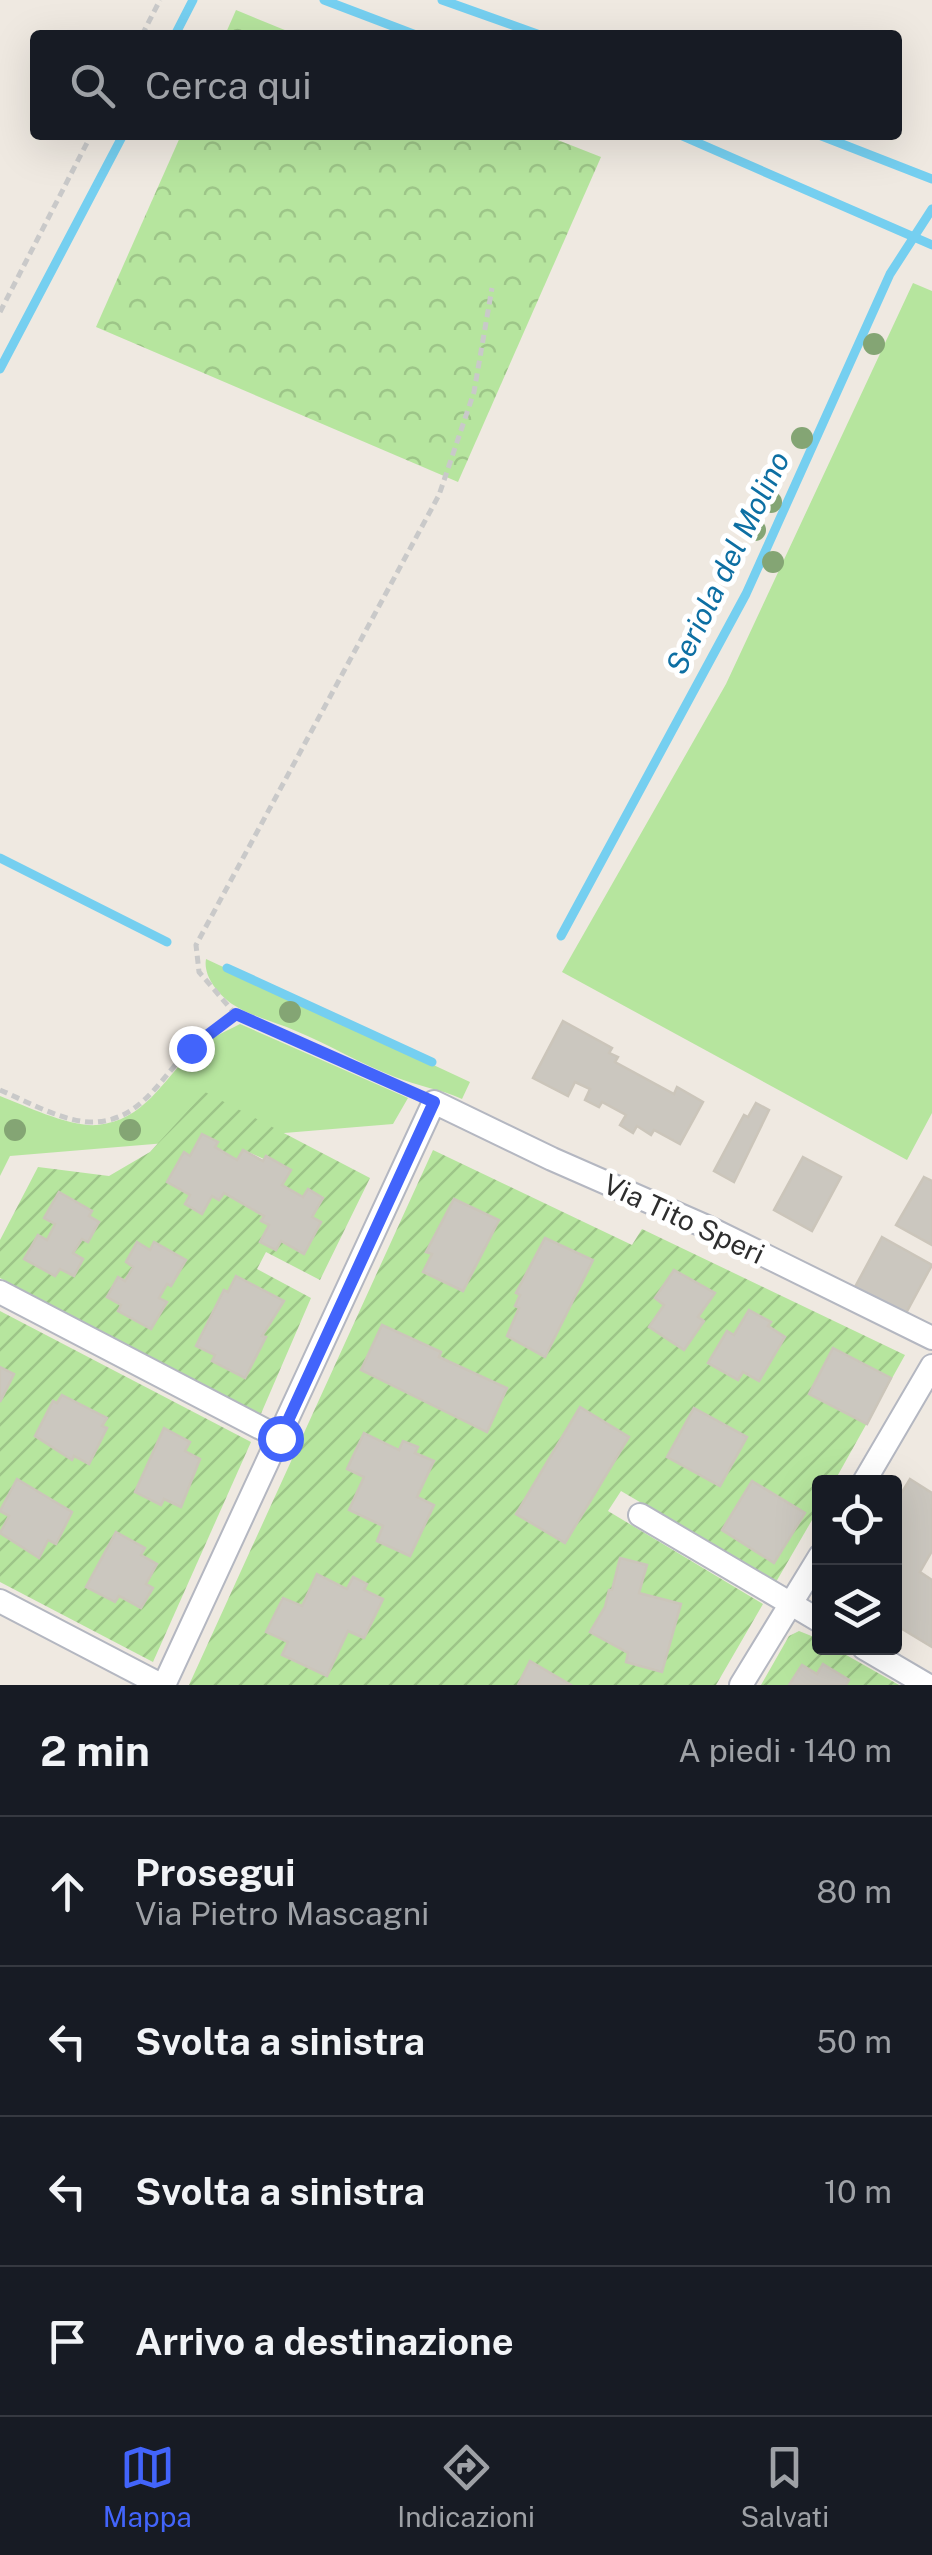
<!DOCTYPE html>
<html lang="it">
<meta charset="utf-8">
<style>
body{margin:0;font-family:"Public Sans",sans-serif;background:#20242c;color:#f1f3f6}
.controls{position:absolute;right:30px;bottom:30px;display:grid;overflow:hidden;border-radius:10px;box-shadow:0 10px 40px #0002}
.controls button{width:90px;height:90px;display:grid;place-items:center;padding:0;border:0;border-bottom:2px solid #363941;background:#171b24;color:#f1f3f6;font:50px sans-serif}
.stop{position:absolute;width:30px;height:30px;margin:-22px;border:8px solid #4264fb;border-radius:50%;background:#fff}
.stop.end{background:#4264fb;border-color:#fff;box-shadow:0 2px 10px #0008}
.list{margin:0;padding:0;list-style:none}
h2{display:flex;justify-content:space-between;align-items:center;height:130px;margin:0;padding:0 40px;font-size:42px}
h2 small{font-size:32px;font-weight:400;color:#9ea1a6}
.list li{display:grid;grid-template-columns:65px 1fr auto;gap:30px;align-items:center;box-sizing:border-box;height:150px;padding:0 40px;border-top:2px solid #363941}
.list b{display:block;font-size:38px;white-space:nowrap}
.list p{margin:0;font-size:32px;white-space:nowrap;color:#9ea1a6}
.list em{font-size:32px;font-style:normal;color:#9ea1a6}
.icon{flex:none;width:55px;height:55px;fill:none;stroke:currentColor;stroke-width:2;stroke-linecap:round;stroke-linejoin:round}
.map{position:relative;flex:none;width:932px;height:1685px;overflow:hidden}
.search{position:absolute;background:#171b24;box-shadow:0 10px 40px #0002;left:30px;right:30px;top:30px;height:110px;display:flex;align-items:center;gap:25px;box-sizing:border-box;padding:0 35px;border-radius:10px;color:#9ea1a6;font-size:38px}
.sheet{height:730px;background:#171b24}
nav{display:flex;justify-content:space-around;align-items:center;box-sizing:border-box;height:140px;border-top:2px solid #363941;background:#171b24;font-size:28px;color:#9ea1a6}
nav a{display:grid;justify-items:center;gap:5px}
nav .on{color:#4264fb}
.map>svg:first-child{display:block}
.grass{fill:#b6e59e}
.forest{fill:url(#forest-crowns)}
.garden{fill:url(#garden-furrows);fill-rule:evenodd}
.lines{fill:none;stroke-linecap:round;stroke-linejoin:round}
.stream{stroke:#75cff0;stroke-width:9}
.building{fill:#cbc7bf;stroke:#cbc5ba;stroke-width:2.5}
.minor-casing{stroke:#b4b7c1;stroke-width:26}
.path{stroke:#c9c9c9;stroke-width:5;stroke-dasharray:8 5;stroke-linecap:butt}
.minor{stroke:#fff;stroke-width:22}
.tree{fill:#84a574}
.route{stroke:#4264fb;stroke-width:12}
.labels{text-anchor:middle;stroke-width:10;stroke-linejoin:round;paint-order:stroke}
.street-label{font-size:28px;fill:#2e2e2e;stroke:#fff}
.water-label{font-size:30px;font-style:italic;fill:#0d6fa3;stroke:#fff}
</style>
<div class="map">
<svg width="932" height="1685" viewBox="0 0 932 1685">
<defs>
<pattern id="forest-crowns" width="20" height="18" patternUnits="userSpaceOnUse" patternTransform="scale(2.5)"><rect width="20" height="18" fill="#b6e59e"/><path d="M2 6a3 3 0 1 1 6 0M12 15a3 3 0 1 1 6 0" fill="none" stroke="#9dc588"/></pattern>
<pattern id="garden-furrows" width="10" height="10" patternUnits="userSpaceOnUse" patternTransform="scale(2.5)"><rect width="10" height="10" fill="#b6e59e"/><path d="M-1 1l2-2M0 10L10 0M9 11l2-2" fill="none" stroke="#9dc588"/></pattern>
</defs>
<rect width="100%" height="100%" fill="#efe9e1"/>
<g class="grass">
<path d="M913 283 932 291V1113L907 1160 562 972 726 684Z"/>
<path d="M206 959 470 1082 462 1099C440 1089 417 1086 395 1077 361 1064 330 1045 296 1031 276 1022 250 1016 232 1004 218 994 203 976 206 959Z"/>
<path d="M240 1024 408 1098 393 1124 10 1156 0 1176V1096C26 1106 69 1127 97 1125 144 1121 163 1080 193 1051 205 1040 225 1032 240 1024Z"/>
</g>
<g class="forest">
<path d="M236 10 297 35H225Z"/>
<path d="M181 135H545L601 157 458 482 96 327Z"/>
</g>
<g class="garden">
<path d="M205 1092 370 1178 320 1280 266 1252 257 1269 311 1298 260 1416 0 1278V1240L38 1167 109 1176 150 1152ZM203 1134 217 1142 215 1147 237 1160 244 1150 290 1171 282 1185 303 1197 308 1189 323 1197 312 1217 321 1223 304 1253 281 1241 275 1250 260 1242 269 1225 262 1221 264 1216 224 1193 219 1200 212 1196 202 1214 186 1205 190 1195 168 1182 184 1153 190 1156Z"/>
<path d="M433 1150 632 1245 642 1229 905 1355 834 1482H820L819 1508 776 1582 621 1491 608 1511 763 1604 716 1685H189ZM364 1433 399 1450 404 1441 417 1447 415 1453 433 1461 417 1497 433 1505 377 1541 383 1526 349 1510 364 1477 347 1469ZM317 1574 347 1589 353 1577 367 1584 364 1590 383 1599 364 1638 348 1631 327 1675 282 1655 288 1642 267 1631 282 1598 302 1606Z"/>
<path d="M0 1311 251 1442 153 1662 0 1582Z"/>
<path d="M799 1631 819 1639 820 1648H834L899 1685H761L789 1636Z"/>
</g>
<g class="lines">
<g class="stream">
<path d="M324 0 416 35"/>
<path d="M442 0 540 35"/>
<path d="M175 35 193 0"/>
<path d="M680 135 932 245"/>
<path d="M819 135 932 179"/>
<path d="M0 369 123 135"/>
<path d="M0 858 167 942"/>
<path d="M561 936 746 594 890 274 932 209"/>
<path d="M227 968 432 1062"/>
</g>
</g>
<g class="building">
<path d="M563 1021 612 1048 609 1053 618 1057 615 1062 674 1094 677 1087 703 1102 680 1144 654 1130 651 1135 637 1126 633 1133 620 1125 626 1115 602 1102 599 1107 585 1100 590 1089 575 1082 568 1096 533 1078Z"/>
<path d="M756 1103 769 1110 734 1182 714 1171 744 1115 748 1117Z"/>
<path d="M202 1134 218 1142 215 1147 237 1160 243 1150 263 1161 266 1156 291 1170 282 1185 303 1197 308 1189 323 1198 312 1217 321 1222 304 1254 281 1241 276 1250 260 1242 269 1225 261 1221 264 1216 224 1193 219 1200 212 1196 202 1214 185 1204 190 1195 167 1182 184 1152 190 1156Z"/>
<path d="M803 1157 841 1177 812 1231 774 1210Z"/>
<path d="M924 1177 932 1181V1245L896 1225Z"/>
<path d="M59 1192 92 1211 89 1216 99 1222 88 1242 82 1239 73 1253 83 1259 74 1276 60 1269 55 1276 24 1259 38 1235 47 1240 55 1224 44 1218Z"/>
<path d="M454 1199 499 1220 463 1291 423 1272 432 1254 426 1252Z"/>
<path d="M882 1237 932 1265 905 1315 855 1287Z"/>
<path d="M545 1238 593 1260 545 1357 507 1336 519 1308 515 1306 520 1295 516 1293Z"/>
<path d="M137 1242 150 1250 154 1242 186 1260 171 1286 167 1284 159 1298 167 1302 151 1329 118 1311 121 1305 107 1297 118 1277 125 1281 133 1267 126 1262Z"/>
<path d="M674 1270 715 1293 698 1317 704 1321 684 1350 649 1327 664 1305 655 1298Z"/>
<path d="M236 1276 284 1301 262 1336 266 1337 245 1378 212 1361 215 1355 196 1346 224 1290 228 1292Z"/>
<path d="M749 1310 771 1322 768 1326 785 1337 759 1381 743 1372 738 1380 708 1363 727 1331 734 1335Z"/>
<path d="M382 1325 441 1352 439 1357 507 1388 487 1432 361 1370Z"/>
<path d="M833 1348 891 1378 867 1424 809 1394Z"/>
<path d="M0 1367 14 1374 0 1402Z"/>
<path d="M62 1395 107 1418 102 1426 107 1428 89 1464 74 1456 72 1460 35 1436 53 1401 57 1403Z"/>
<path d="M580 1407 629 1437 565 1543 516 1514Z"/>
<path d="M694 1408 747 1437 720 1486 667 1457Z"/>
<path d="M164 1428 190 1442 185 1451 200 1459 181 1507 164 1499 161 1505 135 1492Z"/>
<path d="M364 1433 399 1450 403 1441 418 1447 415 1453 434 1461 417 1497 434 1505 410 1556 377 1541 383 1526 349 1510 364 1477 347 1469Z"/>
<path d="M17 1479 72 1512 56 1544 48 1540 39 1558 0 1533 9 1516 0 1511Z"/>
<path d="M910 1479 932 1493V1551L920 1572 932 1580V1647L894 1624V1505Z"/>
<path d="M752 1481 805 1513 774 1563 722 1530Z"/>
<path d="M116 1532 145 1548 141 1555 157 1564 146 1584 153 1588 141 1608 119 1596 115 1602 86 1587Z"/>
<path d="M620 1558 647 1565 639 1593 681 1604 662 1672 626 1662 628 1653 590 1632 605 1607 609 1590H612Z"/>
<path d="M317 1574 347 1589 353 1577 367 1584 364 1590 383 1599 364 1638 348 1631 327 1676 282 1655 288 1642 266 1632 283 1598 302 1606Z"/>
<path d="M530 1661 571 1685H518Z"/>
<path d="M823 1664 849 1680 846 1685H789L802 1665 817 1674Z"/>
</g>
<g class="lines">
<g class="minor-casing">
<g id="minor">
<path d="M0 1292 280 1438"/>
<path d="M864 1482 932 1366"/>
<path d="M640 1515 820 1621"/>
<path d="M0 1601 161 1685"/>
<path d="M864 1648 927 1685"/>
<path d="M164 1685 434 1102 552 1159 707 1227 932 1338"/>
<path d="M741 1685 820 1556"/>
</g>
</g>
<g class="path">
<path d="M142 35 160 0"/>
<path d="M0 312 91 135"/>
<path d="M236 1015 199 972 196 945 439 495 474 392 492 288"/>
<path d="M0 1090C26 1101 67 1124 96 1122 143 1119 162 1075 192 1047 205 1035 221 1025 236 1015L410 1090"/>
</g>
<use href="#minor" class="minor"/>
</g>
<g class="tree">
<circle cx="874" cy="344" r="11"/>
<circle cx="802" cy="438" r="11"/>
<circle cx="771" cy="502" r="11"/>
<circle cx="755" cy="530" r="11"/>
<circle cx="773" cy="562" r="11"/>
<circle cx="290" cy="1012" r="11"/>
<circle cx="15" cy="1130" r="11"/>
<circle cx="130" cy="1130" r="11"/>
</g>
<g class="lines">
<path class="route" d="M191 1048 236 1014 434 1102 280 1438"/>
</g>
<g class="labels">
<g class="street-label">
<text transform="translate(684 1219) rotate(25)" y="10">Via Tito Speri</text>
</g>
<g class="water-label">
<text transform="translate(728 563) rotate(-64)" y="10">Seriola del Molino</text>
</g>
</g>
</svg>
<div class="controls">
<button><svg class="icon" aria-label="locate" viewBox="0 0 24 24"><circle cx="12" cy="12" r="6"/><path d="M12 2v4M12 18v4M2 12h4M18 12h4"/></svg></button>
<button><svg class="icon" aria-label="layers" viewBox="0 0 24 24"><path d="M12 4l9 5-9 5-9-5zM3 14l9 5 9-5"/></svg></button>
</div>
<div class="stop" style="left:280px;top:1438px"></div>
<div class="stop end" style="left:191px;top:1048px"></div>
<div class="search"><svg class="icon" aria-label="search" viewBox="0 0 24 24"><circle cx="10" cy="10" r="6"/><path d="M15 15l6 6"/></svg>Cerca qui</div>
</div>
<section class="sheet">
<h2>2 min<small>A piedi · 140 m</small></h2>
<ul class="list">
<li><svg class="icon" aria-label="ahead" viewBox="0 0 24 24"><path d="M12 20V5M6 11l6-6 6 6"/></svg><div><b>Prosegui</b><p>Via Pietro Mascagni</p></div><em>80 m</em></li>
<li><svg class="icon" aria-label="left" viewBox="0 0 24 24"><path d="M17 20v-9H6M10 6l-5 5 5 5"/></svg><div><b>Svolta a sinistra</b></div><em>50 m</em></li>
<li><svg class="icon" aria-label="left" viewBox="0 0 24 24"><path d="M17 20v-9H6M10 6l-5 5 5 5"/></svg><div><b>Svolta a sinistra</b></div><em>10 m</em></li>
<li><svg class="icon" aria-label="arrive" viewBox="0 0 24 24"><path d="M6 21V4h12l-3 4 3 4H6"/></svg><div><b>Arrivo a destinazione</b></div></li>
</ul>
</section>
<nav>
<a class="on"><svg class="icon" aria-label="map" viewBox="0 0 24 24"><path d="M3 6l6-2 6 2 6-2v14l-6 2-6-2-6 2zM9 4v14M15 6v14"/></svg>Mappa</a>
<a><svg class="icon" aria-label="directions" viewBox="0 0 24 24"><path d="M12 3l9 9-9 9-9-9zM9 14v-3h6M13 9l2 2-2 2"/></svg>Indicazioni</a>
<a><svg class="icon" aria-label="saved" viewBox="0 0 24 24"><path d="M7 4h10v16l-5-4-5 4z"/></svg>Salvati</a>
</nav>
